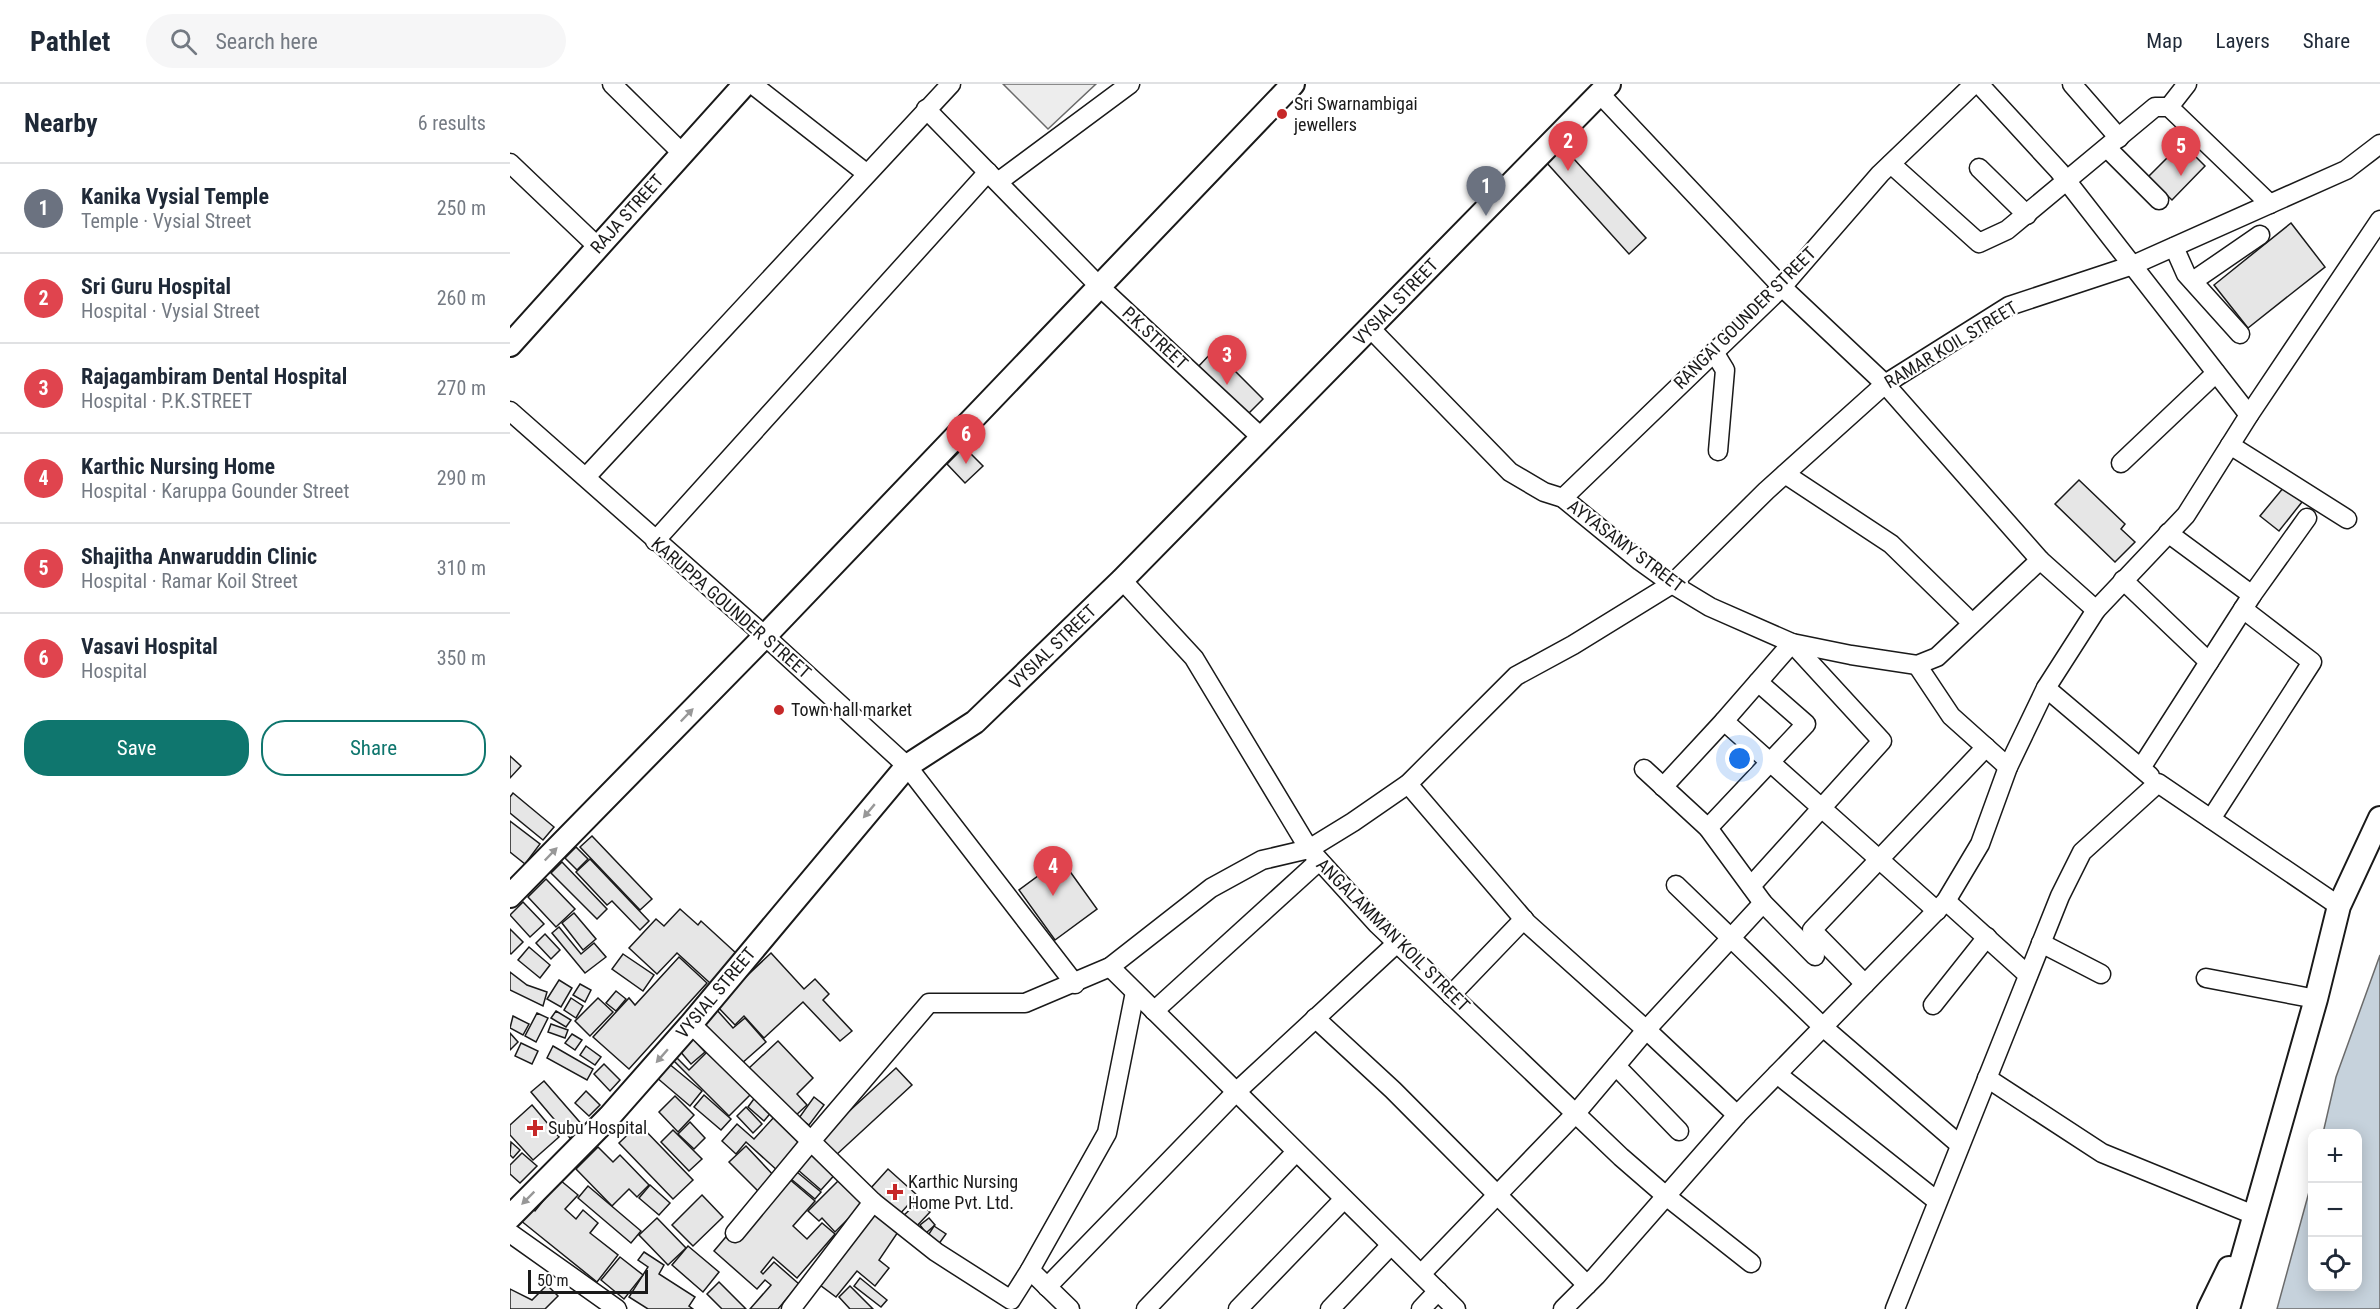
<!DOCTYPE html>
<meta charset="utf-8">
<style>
body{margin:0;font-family:"Roboto Condensed",sans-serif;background:#f6f6f7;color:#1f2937}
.controls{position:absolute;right:18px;bottom:18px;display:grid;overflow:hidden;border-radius:12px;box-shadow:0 3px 15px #0003}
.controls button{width:54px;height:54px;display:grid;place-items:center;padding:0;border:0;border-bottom:2px solid #e0e1e3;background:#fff;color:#1f2937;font:30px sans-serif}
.scale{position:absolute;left:18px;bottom:15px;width:120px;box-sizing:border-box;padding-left:6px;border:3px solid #1a1a1a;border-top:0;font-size:16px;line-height:21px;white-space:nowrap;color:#1a1a1a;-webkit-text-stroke:4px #fff;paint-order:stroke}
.you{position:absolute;left:1230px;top:675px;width:21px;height:21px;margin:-15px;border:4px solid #fff;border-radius:50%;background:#1a73e8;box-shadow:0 0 0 9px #1a73e833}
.badge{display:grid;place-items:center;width:39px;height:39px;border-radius:50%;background:#0f766e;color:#fff;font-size:20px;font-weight:700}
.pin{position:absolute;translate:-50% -50px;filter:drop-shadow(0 2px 3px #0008)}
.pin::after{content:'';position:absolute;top:32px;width:21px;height:18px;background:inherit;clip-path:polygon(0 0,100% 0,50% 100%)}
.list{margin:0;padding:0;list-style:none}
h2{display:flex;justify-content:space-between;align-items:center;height:78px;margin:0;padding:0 24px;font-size:26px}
h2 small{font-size:20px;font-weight:400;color:#747a83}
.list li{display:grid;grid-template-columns:39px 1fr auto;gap:18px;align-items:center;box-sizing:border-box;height:90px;padding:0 24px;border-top:2px solid #e0e1e3}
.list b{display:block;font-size:22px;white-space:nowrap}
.list p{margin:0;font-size:20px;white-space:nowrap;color:#747a83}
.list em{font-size:20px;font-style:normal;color:#747a83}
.actions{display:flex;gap:12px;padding:18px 24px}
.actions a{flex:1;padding:14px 0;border:2px solid #0f766e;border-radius:24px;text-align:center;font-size:21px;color:#0f766e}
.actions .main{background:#0f766e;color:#fff}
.icon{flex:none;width:33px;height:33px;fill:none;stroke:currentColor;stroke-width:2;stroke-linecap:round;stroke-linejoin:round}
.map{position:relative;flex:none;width:1870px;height:1225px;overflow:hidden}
header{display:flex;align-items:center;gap:36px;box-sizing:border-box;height:84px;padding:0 30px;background:#fff;border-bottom:2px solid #e0e1e3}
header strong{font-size:28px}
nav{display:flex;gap:33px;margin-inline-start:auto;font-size:21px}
.search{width:420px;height:54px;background:#f6f6f7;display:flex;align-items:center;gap:15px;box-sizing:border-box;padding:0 21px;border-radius:33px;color:#747a83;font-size:22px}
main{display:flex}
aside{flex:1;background:#fff}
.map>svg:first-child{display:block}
.parking{fill:#ededed;stroke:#6a6a6a;stroke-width:1.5}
.water{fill:#c6d2dc;stroke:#6a6a6a;stroke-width:1.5}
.building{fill:#e6e6e6;stroke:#1a1a1a;stroke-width:1.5}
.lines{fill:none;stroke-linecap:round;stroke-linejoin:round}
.minor-casing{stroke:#1a1a1a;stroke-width:21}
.major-casing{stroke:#1a1a1a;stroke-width:26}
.minor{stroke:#fff;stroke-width:18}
.major{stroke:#fff;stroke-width:22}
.oneway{fill:#989898}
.poi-dot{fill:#c62828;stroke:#fff;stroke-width:2}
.labels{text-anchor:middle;stroke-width:4.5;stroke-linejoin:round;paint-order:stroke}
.poi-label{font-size:18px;fill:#1a1a1a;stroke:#fff;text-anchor:start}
.street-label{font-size:18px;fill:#1a1a1a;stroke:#fff}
</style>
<header>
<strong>Pathlet</strong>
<div class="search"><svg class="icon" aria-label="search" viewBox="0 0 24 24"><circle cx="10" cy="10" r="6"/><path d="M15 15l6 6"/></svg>Search here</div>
<nav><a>Map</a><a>Layers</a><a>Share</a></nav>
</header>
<main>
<aside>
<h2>Nearby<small>6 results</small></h2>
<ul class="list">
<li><span class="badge" style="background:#6b7280">1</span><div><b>Kanika Vysial Temple</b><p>Temple · Vysial Street</p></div><em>250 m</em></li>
<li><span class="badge" style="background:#e0444e">2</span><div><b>Sri Guru Hospital</b><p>Hospital · Vysial Street</p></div><em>260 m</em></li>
<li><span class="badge" style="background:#e0444e">3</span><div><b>Rajagambiram Dental Hospital</b><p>Hospital · P.K.STREET</p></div><em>270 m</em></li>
<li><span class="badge" style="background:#e0444e">4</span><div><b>Karthic Nursing Home</b><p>Hospital · Karuppa Gounder Street</p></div><em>290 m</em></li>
<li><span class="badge" style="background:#e0444e">5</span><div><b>Shajitha Anwaruddin Clinic</b><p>Hospital · Ramar Koil Street</p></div><em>310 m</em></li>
<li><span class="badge" style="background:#e0444e">6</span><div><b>Vasavi Hospital</b><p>Hospital</p></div><em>350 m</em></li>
</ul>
<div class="actions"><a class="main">Save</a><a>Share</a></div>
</aside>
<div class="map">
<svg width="1870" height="1225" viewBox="0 0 1870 1225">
<rect width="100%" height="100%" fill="#fff"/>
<path class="parking" d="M493 0H586L538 45Z"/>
<path class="water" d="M1870 871V1225H1767L1802 1097V1202H1848V1050L1813 1049 1826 993Z"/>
<g class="building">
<path d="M1672 59 1695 82 1662 116 1638 93Z"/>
<path d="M1053 63 1136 154 1119 170 1036 78Z"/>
<path d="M1781 139 1815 183 1738 244 1704 201Z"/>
<path d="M704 266 753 315 734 334 686 285Z"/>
<path d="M454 363 473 382 455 399 437 380Z"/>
<path d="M1569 396 1615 440 1611 445 1625 458 1605 478 1545 420Z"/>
<path d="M1774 403 1792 418 1769 447 1750 432Z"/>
<path d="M0 672 11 682 0 694Z"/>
<path d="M3 709 44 743 33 756 0 729V713Z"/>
<path d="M0 737 30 760 15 780 0 768Z"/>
<path d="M82 752 142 815 130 826 70 763Z"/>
<path d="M66 763 78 775 67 786 55 774Z"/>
<path d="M80 775 139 837 130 846 102 817 97 821 66 788Z"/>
<path d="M551 775 587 825 545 856 509 806Z"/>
<path d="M52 778 97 825 87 835 41 789Z"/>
<path d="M36 795 65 825 46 843 18 813Z"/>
<path d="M13 818 34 840 20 853 0 831Z"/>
<path d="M170 825 188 841 191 837 227 870 200 899 167 869 147 890 119 864 146 835 154 842Z"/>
<path d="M64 829 86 855 73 866 52 839Z"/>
<path d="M49 843 71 870 84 859 96 873 75 889 42 849Z"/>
<path d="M0 845 13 858 1 870 0 869Z"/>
<path d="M35 850 50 866 41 875 26 859Z"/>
<path d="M19 863 40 881 30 894 8 876Z"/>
<path d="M261 869 294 905 305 895 319 910 313 916 342 947 330 957 293 918 254 954 234 932 225 941 206 921Z"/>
<path d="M113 870 144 891 133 907 102 885Z"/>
<path d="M169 873 197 899 119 985 83 953 119 914 125 921Z"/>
<path d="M0 888 17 901 37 908 33 922 0 906Z"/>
<path d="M49 896 62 904 51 923 37 915Z"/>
<path d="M70 900 81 906 75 918 63 911Z"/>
<path d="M106 907 116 915 106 927 96 919Z"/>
<path d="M61 914 73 922 66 934 54 926Z"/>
<path d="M88 914 103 928 80 952 65 937Z"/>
<path d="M206 925 223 944 235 934 256 958 231 980 192 937Z"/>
<path d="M46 927 61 936 56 943 41 934Z"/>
<path d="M27 929 38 934 26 958 15 952Z"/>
<path d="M3 932 19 940 13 951 0 944Z"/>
<path d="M41 940 58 946 55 954 38 948Z"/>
<path d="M0 949 8 958 0 966Z"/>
<path d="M62 950 72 956 65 966 55 959Z"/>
<path d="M182 954 195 968 181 980 169 966Z"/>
<path d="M268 957 303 994 287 1010 297 1021 284 1033 238 985Z"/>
<path d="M11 959 28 967 22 980 5 972Z"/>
<path d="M43 962 83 985 77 996 37 974Z"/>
<path d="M76 962 91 973 85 981 70 971Z"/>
<path d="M201 964 244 1007 219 1032 164 977 167 974 179 986Z"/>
<path d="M158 979 192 1007 180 1022 146 993Z"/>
<path d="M94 980 110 996 100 1007 84 990Z"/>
<path d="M386 984 402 1001 325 1072 309 1055Z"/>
<path d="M34 997 74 1043 60 1054 21 1008Z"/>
<path d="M76 1007 90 1021 79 1032 65 1019Z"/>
<path d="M194 1011 221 1035 211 1046 184 1023Z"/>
<path d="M165 1012 184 1031 168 1048 149 1028Z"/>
<path d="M246 1012 263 1026 254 1037 238 1023Z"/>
<path d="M304 1013 314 1021 299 1041 289 1034Z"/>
<path d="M22 1021 49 1053 23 1076 0 1051V1041Z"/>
<path d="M236 1023 252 1040 243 1049 227 1032Z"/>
<path d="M265 1032 294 1058 269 1088 236 1058 226 1070 212 1057 227 1040 244 1055Z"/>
<path d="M180 1038 195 1054 184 1065 168 1050Z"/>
<path d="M129 1040 183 1096 163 1115 109 1059Z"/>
<path d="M163 1046 192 1075 179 1087 151 1058Z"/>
<path d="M1 1058 10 1066 3 1074 0 1071Z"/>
<path d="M236 1062 267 1095 251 1110 219 1078Z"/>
<path d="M88 1063 103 1078 110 1071 139 1101 127 1113 119 1105 102 1122 66 1085Z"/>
<path d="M306 1066 329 1086 311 1106 288 1086Z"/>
<path d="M12 1069 27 1082 10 1099 0 1090V1081Z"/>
<path d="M378 1085 407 1111 389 1131 360 1105Z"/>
<path d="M287 1088 311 1108 305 1115 281 1095Z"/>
<path d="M332 1093 356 1117 325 1148 312 1134 309 1137 298 1127Z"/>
<path d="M278 1094 305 1117 283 1142 297 1155 312 1139 325 1150 287 1194 263 1173 251 1188 253 1190 264 1178 289 1200 268 1225H240L261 1201 255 1196 247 1205 204 1167 220 1148Z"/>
<path d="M50 1096 68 1111 55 1125 66 1135 73 1126 88 1139 80 1149 108 1171 87 1198 10 1136 21 1123 25 1127Z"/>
<path d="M140 1101 160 1119 149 1131 129 1114Z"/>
<path d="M78 1102 131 1147 121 1159 68 1114Z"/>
<path d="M192 1111 213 1133 183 1162 162 1141Z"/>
<path d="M409 1117 420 1128 403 1146 391 1134Z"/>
<path d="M362 1128 388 1148 369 1176 379 1184 365 1202 347 1187 326 1213 306 1198Z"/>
<path d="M147 1134 176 1164 158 1181 129 1151Z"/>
<path d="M419 1134 425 1141 416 1149 410 1141Z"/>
<path d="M424 1142 436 1150 428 1161 417 1153Z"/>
<path d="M178 1162 209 1188 193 1208 162 1181Z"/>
<path d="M134 1168 154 1181 149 1190 185 1213 179 1222 183 1225H138L119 1213 138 1183 128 1176Z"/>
<path d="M110 1173 133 1191 114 1215 91 1196Z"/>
<path d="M350 1194 377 1216 371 1223 344 1202Z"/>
<path d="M209 1198 236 1225H212L197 1210Z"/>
<path d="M37 1201 48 1212 35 1225H0V1205L22 1216Z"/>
<path d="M340 1202 363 1225H340L329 1213Z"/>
</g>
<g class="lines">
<g class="minor-casing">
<g id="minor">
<path d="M102 0 172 69"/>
<path d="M242 0 356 89"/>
<path d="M1469 0 1549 87 1739 331"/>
<path d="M1562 0 1609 54"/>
<path d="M1090 10 1272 203 1375 300 1530 476 1586 526 1676 431 1739 331 1870 136"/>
<path d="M1659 23 1677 0"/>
<path d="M416 25 590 203 752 354"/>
<path d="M1597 64 1649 116"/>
<path d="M0 79 87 162"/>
<path d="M1381 80 1469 159 1497 146 1645 23H1659L1760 120"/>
<path d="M1469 84 1517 131"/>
<path d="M488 98 620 0"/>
<path d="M1664 163 1676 190 1730 250"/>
<path d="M1683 197 1750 151"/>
<path d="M860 244 1000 388 1034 408 1053 414 1130 477 1162 500 1200 523 1282 559 1341 571 1407 581 1427 573 1530 476"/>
<path d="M1204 268 1215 286 1208 367"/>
<path d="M0 327 255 552 397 682 565 900"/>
<path d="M1720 361 1837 435"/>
<path d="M1611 379 1706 289"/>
<path d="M1275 390 1381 460 1462 539"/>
<path d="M76 393 441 0"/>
<path d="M1053 414 1272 203 1370 90 1464 0"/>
<path d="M145 457 478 88"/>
<path d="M612 496 684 574 799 765 867 840 1111 1073 1156 1112 1241 1179"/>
<path d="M1613 496 1699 578"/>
<path d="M1742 511 1797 434"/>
<path d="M1407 581 1441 632 1498 683"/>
<path d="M1536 604 1640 692"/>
<path d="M1631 684 1742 511 1658 449"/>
<path d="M1134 685 1198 744 1253 819 1305 872"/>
<path d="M898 700 1017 839 1143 952 1227 1031"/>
<path d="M1153 703 1214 637"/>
<path d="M1701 735 1802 578 1733 525"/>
<path d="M1198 744 1296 640 1248 598"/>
<path d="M1166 801 1313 943 1450 1061"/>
<path d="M1241 802 1372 657 1282 559 1214 637C1285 700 1356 764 1427 827"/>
<path d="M1436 817 1518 891"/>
<path d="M1531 859 1591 890"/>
<path d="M600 883 946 1225"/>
<path d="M1696 894 1806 915"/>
<path d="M1355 900 1302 846 1476 663"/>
<path d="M941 911 1014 835"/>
<path d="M1423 921 1477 853"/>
<path d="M644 927 809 777"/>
<path d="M805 934 883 1006 1077 1201"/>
<path d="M181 940 363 1118"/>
<path d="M1106 982 1169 1047"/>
<path d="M1267 990 1427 1117"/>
<path d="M1477 994 1592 1069 1744 1131"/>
<path d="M0 1149 107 1225"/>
<path d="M225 1149 302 1056 419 919H515L600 883 701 804 752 776 799 765 843 738 898 700 1006 592 1063 561 1162 500 1256 407 1375 300 1499 222 1623 181 1836 86 1870 60"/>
<path d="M911 1190 1066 1029 1136 946 1253 819"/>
<path d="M537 1203 726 1008 887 859"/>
<path d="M281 1225 363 1118 426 1168 501 1216 520 1186"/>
<path d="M560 1225 520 1186 597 1049 625 908"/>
<path d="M636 1225 786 1068"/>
<path d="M728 1225 834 1115"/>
<path d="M820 1225 881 1161"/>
<path d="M911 1225 928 1207"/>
<path d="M1053 1225 1086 1192 1227 1031 1436 817 1470 760 1498 683 1536 604 1586 526"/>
<path d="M1385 1225 1550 812 1572 768 1648 699 1829 822"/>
</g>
</g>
<g class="major-casing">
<g id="major">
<path d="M0 261 235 0"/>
<path d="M0 812 255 552 783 0"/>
<path d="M0 1133 99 1033 181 940 397 682 465 638 612 496 1099 0"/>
<path d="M1699 1225 1719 1184"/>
<path d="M1718 1225 1806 915 1829 822 1870 734"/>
</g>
</g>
<use href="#minor" class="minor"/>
<use href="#major" class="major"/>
</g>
<defs><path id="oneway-solid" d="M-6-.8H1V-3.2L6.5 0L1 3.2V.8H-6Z" transform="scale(1.5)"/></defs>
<g class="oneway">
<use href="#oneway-solid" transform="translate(177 631) rotate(-46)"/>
<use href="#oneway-solid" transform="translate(359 727) rotate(130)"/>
<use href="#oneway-solid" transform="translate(41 770) rotate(-46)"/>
<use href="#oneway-solid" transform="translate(152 972) rotate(131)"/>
<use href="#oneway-solid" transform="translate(18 1114) rotate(135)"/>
</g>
<g class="poi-dot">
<circle cx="772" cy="30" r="6"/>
<circle cx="269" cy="626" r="6"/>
<path d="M22 1035h6v6h6v6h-6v6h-6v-6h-6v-6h6z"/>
<path d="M382 1099h6v6h6v6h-6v6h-6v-6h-6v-6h6z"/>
</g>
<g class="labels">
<g class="poi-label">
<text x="784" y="26">Sri Swarnambigai<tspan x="784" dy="21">jewellers</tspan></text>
<text x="281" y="632">Town hall market</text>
<text x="38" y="1050">Subu Hospital</text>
<text x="398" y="1104">Karthic Nursing<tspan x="398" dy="21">Home Pvt. Ltd.</tspan></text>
</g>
<g class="street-label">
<text transform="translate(117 130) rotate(-48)" y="6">RAJA STREET</text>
<text transform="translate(886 218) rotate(-46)" y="6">VYSIAL STREET</text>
<text transform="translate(1235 234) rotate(-45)" y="6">RANGAI GOUNDER STREET</text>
<text transform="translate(645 254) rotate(43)" y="6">P.K.STREET</text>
<text transform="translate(1441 261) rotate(-31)" y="6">RAMAR KOIL STREET</text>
<text transform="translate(1116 462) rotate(37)" y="6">AYYASAMY STREET</text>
<text transform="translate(221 524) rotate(41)" y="6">KARUPPA GOUNDER STREET</text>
<text transform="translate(543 563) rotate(-44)" y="6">VYSIAL STREET</text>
<text transform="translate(883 851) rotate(45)" y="6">ANGALAMMAN KOIL STREET</text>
<text transform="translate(206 909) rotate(-50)" y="6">VYSIAL STREET</text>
</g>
</g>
</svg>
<div class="controls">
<button>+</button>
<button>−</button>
<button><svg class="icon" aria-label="locate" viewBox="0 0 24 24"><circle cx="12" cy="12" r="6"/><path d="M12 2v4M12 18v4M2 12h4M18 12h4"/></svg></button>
</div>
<div class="scale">50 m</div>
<div class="you"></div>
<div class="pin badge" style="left:976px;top:132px;background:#6b7280">1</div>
<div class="pin badge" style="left:1058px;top:87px;background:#e0444e">2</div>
<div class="pin badge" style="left:717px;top:301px;background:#e0444e">3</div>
<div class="pin badge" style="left:543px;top:812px;background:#e0444e">4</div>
<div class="pin badge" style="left:1671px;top:92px;background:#e0444e">5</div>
<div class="pin badge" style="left:456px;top:380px;background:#e0444e">6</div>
</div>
</main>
